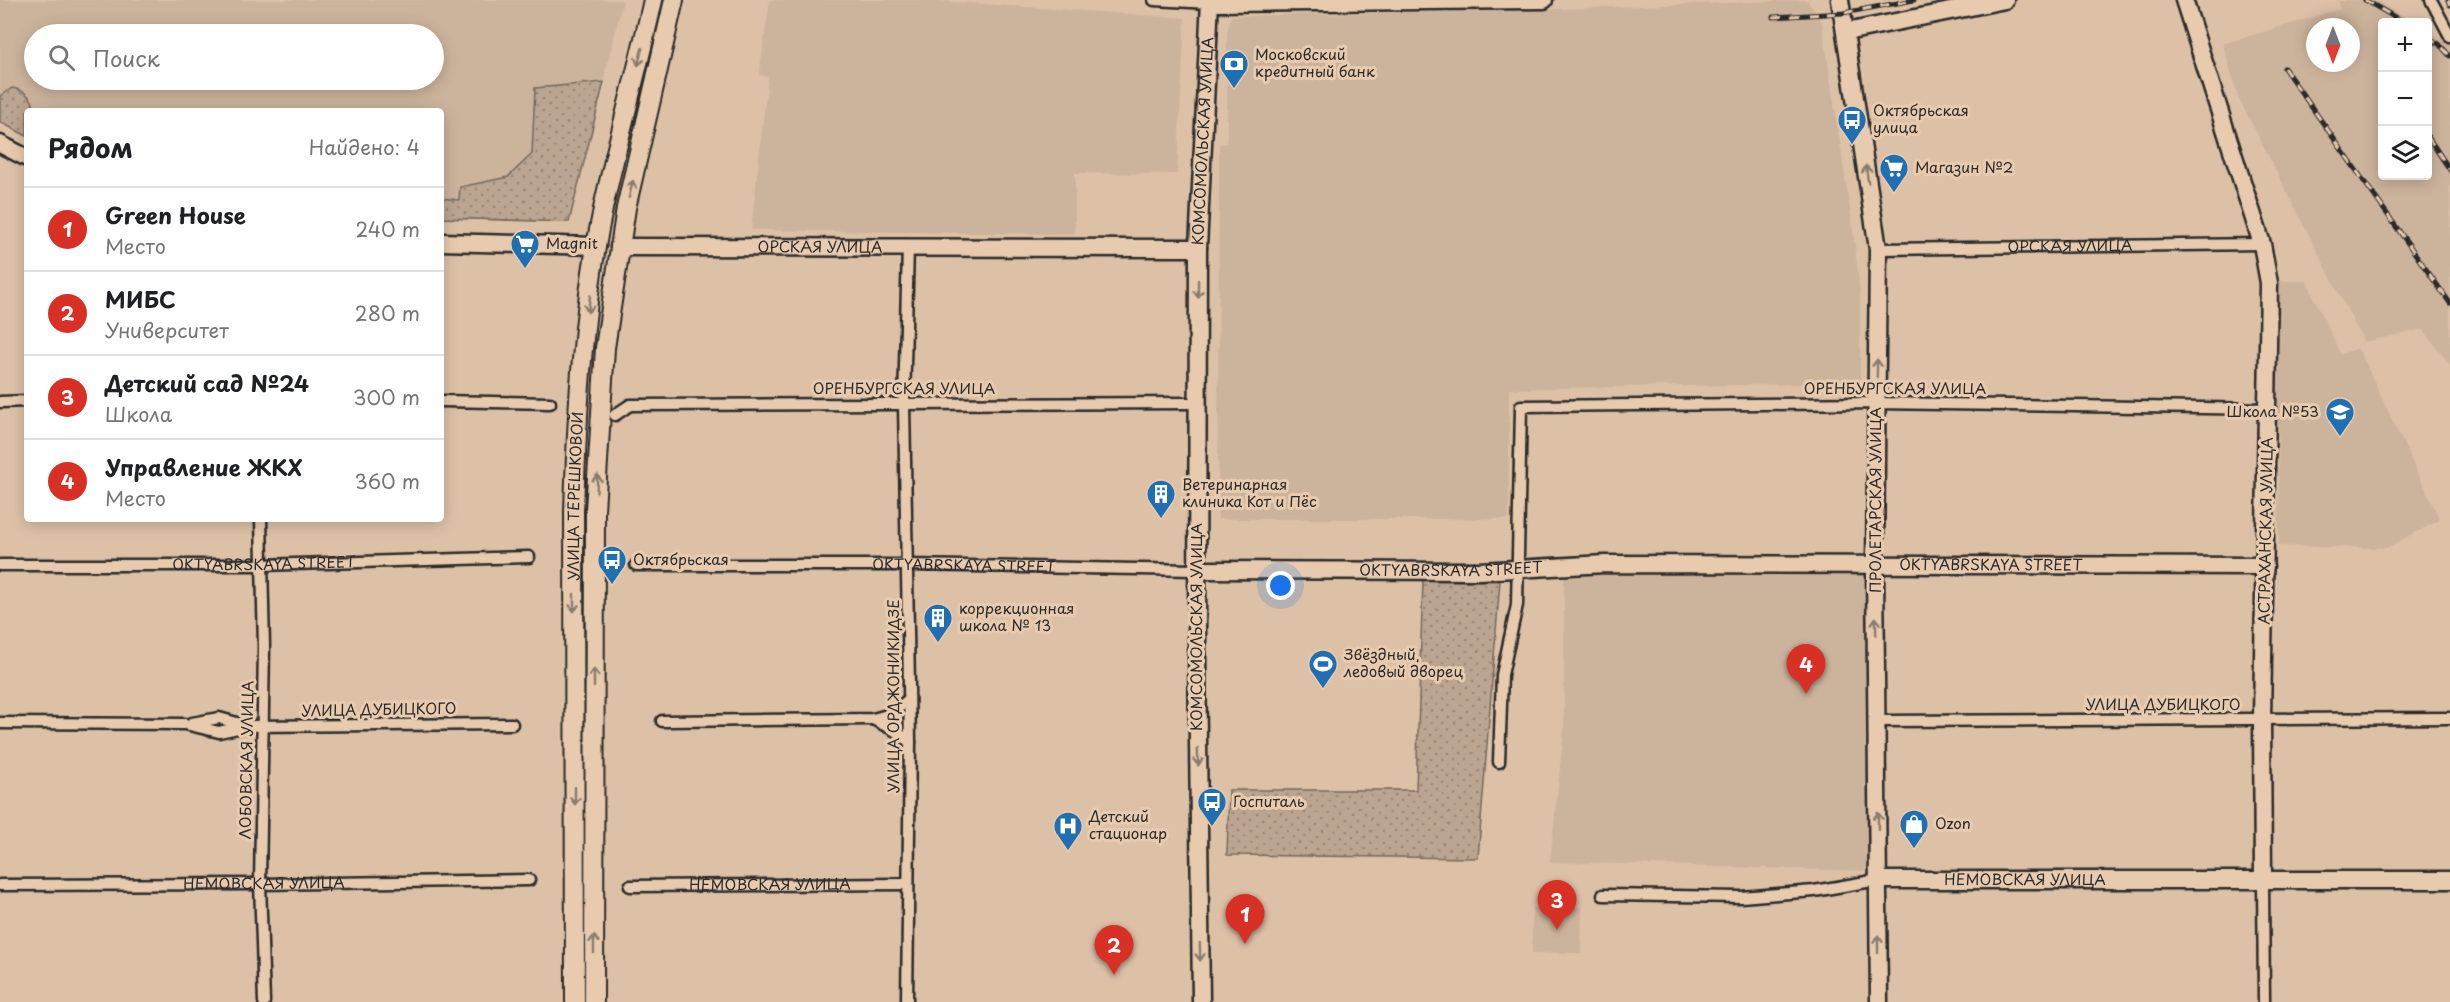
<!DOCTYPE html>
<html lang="ru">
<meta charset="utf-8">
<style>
body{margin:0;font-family:"Playpen Sans",sans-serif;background:#f2f2f2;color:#202124}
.controls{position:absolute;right:18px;top:18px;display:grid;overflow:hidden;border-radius:6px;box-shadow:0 3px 15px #0003}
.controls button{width:54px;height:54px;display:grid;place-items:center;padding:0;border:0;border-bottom:2px solid #e0e0e0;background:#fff;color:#202124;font:30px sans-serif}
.compass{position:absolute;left:2306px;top:18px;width:54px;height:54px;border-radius:50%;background:#fff;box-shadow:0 3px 15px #0003;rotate:180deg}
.you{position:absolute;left:1281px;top:586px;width:21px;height:21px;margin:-15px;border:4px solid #fff;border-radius:50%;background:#1a73e8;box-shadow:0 0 0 9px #1a73e833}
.badge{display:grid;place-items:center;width:39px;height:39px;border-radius:50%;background:#d93025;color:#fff;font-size:20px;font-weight:700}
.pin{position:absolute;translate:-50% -50px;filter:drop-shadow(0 2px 3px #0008)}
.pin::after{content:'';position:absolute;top:32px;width:21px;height:18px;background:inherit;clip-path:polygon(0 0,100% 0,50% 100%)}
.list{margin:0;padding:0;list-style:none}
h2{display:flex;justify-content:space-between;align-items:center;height:78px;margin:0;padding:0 24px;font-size:26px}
h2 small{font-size:20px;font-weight:400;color:#757577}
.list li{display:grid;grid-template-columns:39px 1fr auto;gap:18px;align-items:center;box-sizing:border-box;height:84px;padding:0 24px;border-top:2px solid #e0e0e0}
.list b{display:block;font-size:22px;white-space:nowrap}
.list p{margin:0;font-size:20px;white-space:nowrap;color:#757577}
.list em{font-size:20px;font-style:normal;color:#757577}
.icon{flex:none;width:33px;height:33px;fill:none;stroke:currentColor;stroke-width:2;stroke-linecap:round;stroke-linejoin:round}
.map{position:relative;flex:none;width:2450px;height:1002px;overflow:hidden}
.search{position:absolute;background:#fff;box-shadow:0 3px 15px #0003;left:24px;top:24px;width:420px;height:66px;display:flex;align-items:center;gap:15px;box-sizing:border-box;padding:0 21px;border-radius:33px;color:#757577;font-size:22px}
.panel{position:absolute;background:#fff;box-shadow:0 3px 15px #0003;left:24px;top:108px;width:420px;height:414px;border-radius:6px}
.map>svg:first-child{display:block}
.built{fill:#ccb39c;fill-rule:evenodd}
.green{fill:url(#green-dots);stroke:#73685e;stroke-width:1.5}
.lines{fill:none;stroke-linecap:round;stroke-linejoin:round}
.street-casing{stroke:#2b2b2b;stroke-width:15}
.secondary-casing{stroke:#2b2b2b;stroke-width:21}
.primary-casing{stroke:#2b2b2b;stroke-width:22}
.street{stroke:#e8cbaf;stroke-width:10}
.secondary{stroke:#e8cbaf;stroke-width:16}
.primary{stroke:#e8cbaf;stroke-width:18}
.rail-casing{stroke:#2b2b2b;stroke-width:5}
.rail{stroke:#e8cbaf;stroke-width:3;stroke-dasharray:9;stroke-linecap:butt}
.oneway{stroke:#8a7b6d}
.labels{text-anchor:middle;stroke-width:6;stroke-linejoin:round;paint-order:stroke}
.poi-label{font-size:15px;fill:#2b2b2b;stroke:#e8cbaf;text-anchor:start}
.street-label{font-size:15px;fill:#2b2b2b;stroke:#e8cbaf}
</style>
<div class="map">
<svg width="2450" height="1002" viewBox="0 0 2450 1002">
<defs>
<pattern id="green-dots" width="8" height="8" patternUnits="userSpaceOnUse" patternTransform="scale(1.5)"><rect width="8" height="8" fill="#bba590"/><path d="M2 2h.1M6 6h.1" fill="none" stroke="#988776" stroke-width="1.8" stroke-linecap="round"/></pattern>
</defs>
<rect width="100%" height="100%" fill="#ddc1a7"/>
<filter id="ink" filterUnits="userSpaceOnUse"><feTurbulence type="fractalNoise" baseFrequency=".0167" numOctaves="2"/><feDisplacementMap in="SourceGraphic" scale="12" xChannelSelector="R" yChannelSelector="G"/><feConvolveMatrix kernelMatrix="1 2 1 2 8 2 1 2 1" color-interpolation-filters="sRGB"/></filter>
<g filter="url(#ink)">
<g class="built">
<path d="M0 0H623L569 222 441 219V111H27V137L0 123ZM34 34H434V80H34Z"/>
<path d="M770 0H925L1185 18 1177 174 1075 173V234L751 230 768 77 759 75Z"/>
<path d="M1807 0 1822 22 1854 237 1860 295V383L1509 389V519H1218L1219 144 1227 143V33L1231 16 1530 10Z"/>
<path d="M2338 0H2375L2413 22H2382V176H2428V31L2441 39 2450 35V365L2423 329 2364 342 2238 97 2223 44 2340 9ZM2315 27H2351V63H2315Z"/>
<path d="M2277 281H2307L2340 354 2358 348 2440 520 2386 548 2279 546Z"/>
<path d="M1869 574 1871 871 1550 862 1564 729V575Z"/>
<path d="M1582 907 1581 953H1532V908Z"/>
</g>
<g class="green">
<path d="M604 82 569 222 441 218V198L459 200 460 187 508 177 532 154 535 88Z"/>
<path d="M12 88C25 90 33 98 35 111H27V136L0 122V96Z"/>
<path d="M1423 580 1500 581 1478 858 1227 855 1229 790H1416Z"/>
</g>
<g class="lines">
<g class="street-casing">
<g id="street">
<path d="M1154 0 1210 3"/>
<path d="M2431 0 2450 36"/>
<path id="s1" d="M1878 249 2262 244"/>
<path d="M441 401 550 403"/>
<path d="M0 402 27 401"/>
<path d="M615 415 630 405 1197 403"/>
<path d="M261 519 264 647 260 884 264 1002"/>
<path id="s2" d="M0 565H262L529 557"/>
<path id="s3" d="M636 565H908L1196 570"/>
<path d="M873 719 894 730 910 742"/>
<path d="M662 721 873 719 891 714 909 699"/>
<path d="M1877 721 2450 718"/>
<path d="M0 723 185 724 219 732 247 726 512 724"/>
<path d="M192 723 219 718 244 725"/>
<path d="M1499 762 1502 675 1517 605 1521 406 1876 403 2268 409"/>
<path d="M2263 881 2264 1002"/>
<path id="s4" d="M0 885 260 884 529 880"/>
<path id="s5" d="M630 886 908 884"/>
<path d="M1603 895 1741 897 1814 891 1878 880"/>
<path d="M907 1002 910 742 904 404 908 247"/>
</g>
</g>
<g class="secondary-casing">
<g id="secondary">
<path d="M1840 0 1878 249 1875 565 1879 1002"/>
<path d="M2184 0 2262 244 2269 283 2262 720 2263 881"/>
<path d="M1210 3 1544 0"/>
<path d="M1846 32 2005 0"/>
<path d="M0 144 27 158"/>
<path d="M441 242 597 246"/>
<path id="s6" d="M619 247 1198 248"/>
<path id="s7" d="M1196 570 1479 571 1605 564 2265 566"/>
<path id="s8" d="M1878 880H2450"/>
<path id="s9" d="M1201 1002 1197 651 1198 248 1210 0"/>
</g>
</g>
<g class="primary-casing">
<g id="primary">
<path id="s10" d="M575 1002 574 511C577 408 583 304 604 204 619 135 638 68 653 0"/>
<path d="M594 1002 595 510 605 348 626 208 674 0"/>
</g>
</g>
<use href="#street" class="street"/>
<use href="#secondary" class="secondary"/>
<use href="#primary" class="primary"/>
<g class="rail-casing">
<g id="rail">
<path d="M2365 0 2403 22"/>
<path d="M2448 0 2450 5"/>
<path d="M1773 17 1843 13 1914 0"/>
<path d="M2428 37 2439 44 2450 56"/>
<path d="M2284 68 2450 303"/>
<path d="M2428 137 2450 170"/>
</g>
</g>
<use href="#rail" class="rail"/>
</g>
<defs><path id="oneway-shaft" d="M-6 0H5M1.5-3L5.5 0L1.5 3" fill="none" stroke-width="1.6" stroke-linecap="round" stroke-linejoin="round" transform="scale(1.5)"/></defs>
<g class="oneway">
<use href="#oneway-shaft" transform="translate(640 57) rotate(104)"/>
<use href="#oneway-shaft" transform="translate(1867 174) rotate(-98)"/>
<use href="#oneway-shaft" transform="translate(631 189) rotate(-76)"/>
<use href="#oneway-shaft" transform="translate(1198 289) rotate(90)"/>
<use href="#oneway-shaft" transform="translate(589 304) rotate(98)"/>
<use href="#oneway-shaft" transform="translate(1877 368) rotate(-89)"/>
<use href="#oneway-shaft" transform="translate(597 483) rotate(-87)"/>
<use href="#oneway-shaft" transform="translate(574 603) rotate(90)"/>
<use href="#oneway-shaft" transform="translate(1876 626) rotate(-91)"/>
<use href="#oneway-shaft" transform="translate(594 678) rotate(-90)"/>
<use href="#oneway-shaft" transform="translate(1198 757) rotate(89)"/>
<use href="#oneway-shaft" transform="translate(575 796) rotate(90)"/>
<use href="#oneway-shaft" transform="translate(1878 821) rotate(-90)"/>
<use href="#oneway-shaft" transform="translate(594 944) rotate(-90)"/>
<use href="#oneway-shaft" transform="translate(1878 944) rotate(-90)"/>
<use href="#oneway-shaft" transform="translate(1200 952) rotate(89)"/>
</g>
</g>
<defs>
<g id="bank-pin" transform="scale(1.5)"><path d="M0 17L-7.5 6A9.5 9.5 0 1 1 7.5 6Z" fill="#1f6fb2" stroke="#e8cbaf"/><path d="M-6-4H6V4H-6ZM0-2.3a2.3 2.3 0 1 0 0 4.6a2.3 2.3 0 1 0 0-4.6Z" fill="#fff"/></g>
<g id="bus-pin" transform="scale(1.5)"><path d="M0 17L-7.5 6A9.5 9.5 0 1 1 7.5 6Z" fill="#1f6fb2" stroke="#e8cbaf"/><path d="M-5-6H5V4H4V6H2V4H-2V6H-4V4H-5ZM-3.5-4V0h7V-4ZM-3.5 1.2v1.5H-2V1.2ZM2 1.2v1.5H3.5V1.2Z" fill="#fff"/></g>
<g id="supermarket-pin" transform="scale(1.5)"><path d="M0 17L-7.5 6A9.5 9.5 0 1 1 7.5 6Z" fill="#1f6fb2" stroke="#e8cbaf"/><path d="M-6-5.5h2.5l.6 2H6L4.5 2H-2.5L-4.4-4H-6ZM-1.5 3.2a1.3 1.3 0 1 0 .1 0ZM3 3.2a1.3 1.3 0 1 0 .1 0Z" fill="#fff"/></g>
<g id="school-pin" transform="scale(1.5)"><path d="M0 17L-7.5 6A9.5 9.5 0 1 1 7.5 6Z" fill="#1f6fb2" stroke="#e8cbaf"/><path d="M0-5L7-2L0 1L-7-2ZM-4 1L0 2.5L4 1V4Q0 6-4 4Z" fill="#fff"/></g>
<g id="building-pin" transform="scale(1.5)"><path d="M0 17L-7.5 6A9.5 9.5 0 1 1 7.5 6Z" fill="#1f6fb2" stroke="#e8cbaf"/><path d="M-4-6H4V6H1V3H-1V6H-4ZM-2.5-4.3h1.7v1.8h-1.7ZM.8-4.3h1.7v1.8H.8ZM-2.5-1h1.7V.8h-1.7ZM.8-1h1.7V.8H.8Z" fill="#fff"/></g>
<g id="stadium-pin" transform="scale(1.5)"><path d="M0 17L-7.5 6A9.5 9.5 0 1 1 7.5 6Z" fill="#1f6fb2" stroke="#e8cbaf"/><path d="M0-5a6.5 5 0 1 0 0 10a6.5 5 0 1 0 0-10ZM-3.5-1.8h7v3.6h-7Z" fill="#fff"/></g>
<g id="shop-pin" transform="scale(1.5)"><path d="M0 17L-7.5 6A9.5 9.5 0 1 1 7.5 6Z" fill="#1f6fb2" stroke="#e8cbaf"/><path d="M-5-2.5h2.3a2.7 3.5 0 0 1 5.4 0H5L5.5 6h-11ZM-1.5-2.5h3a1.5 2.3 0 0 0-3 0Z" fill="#fff"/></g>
<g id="hospital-pin" transform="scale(1.5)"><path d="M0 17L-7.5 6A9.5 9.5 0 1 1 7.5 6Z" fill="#1f6fb2" stroke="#e8cbaf"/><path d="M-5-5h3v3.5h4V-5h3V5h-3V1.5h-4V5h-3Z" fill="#fff"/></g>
</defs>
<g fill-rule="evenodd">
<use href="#bank-pin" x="1234" y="64"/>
<use href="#bus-pin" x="1852" y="120"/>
<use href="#supermarket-pin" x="1894" y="168"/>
<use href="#supermarket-pin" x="525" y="244"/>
<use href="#school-pin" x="2340" y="412"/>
<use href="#building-pin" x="1161" y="494"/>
<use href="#bus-pin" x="612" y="560"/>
<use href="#building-pin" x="938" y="618"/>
<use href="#stadium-pin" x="1323" y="664"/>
<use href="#bus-pin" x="1212" y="802"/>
<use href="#shop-pin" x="1914" y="824"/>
<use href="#hospital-pin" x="1068" y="826"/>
</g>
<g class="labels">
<g class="poi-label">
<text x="1255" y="60">Московский<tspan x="1255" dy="17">кредитный банк</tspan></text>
<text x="1873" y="116">Октябрьская<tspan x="1873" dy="17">улица</tspan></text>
<text x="1915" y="173">Магазин №2</text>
<text x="546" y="249">Magnit</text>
<text x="2319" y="417" text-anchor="end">Школа №53</text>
<text x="1182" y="490">Ветеринарная<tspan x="1182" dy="17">клиника Кот и Пёс</tspan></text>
<text x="633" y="565">Октябрьская</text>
<text x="959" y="614">коррекционная<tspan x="959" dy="17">школа № 13</tspan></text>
<text x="1344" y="660">Звёздный,<tspan x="1344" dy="17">ледовый дворец</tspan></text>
<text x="1233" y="807">Госпиталь</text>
<text x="1089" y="822">Детский<tspan x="1089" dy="17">стационар</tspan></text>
<text x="1935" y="829">Ozon</text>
</g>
<g class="street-label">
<text dy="5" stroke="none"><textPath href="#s9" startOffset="861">КОМСОМОЛЬСКАЯ УЛИЦА</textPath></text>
<text dy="5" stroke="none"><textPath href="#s6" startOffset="201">ОРСКАЯ УЛИЦА</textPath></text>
<text dy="5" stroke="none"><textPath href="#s1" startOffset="192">ОРСКАЯ УЛИЦА</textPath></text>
<text x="904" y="394">ОРЕНБУРГСКАЯ УЛИЦА</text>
<text x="1895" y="394">ОРЕНБУРГСКАЯ УЛИЦА</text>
<text dy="5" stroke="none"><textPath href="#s10" startOffset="506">УЛИЦА ТЕРЕШКОВОЙ</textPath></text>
<text transform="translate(1876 500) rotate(-90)" y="5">ПРОЛЕТАРСКАЯ УЛИЦА</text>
<text transform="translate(2266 531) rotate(-89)" y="5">АСТРАХАНСКАЯ УЛИЦА</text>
<text dy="5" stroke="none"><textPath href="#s2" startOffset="264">OKTYABRSKAYA STREET</textPath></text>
<text dy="5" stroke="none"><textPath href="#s7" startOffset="795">OKTYABRSKAYA STREET</textPath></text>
<text dy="5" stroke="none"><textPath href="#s3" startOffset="328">OKTYABRSKAYA STREET</textPath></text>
<text dy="5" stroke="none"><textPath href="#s7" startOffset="255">OKTYABRSKAYA STREET</textPath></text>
<text transform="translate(1197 627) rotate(-90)" y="5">КОМСОМОЛЬСКАЯ УЛИЦА</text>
<text transform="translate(894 696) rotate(-90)" y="5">УЛИЦА ОРДЖОНИКИДЗЕ</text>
<text x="2163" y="710">УЛИЦА ДУБИЦКОГО</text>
<text transform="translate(379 710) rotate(-1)" y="5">УЛИЦА ДУБИЦКОГО</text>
<text transform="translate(247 760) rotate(-89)" y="5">ЛОБОВСКАЯ УЛИЦА</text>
<text dy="5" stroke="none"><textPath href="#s8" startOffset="147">НЕМОВСКАЯ УЛИЦА</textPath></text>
<text dy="5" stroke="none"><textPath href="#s4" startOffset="264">НЕМОВСКАЯ УЛИЦА</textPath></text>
<text dy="5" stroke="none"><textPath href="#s5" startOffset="140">НЕМОВСКАЯ УЛИЦА</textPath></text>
</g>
</g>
</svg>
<div class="controls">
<button>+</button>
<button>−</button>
<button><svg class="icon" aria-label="layers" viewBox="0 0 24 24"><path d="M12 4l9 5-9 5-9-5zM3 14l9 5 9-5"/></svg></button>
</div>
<svg class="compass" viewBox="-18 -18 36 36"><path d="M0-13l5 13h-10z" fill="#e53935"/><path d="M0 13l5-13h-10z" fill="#757577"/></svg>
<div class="you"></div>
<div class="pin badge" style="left:1245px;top:944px">1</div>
<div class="pin badge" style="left:1114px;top:975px">2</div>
<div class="pin badge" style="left:1557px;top:930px">3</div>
<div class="pin badge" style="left:1806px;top:694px">4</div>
<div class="search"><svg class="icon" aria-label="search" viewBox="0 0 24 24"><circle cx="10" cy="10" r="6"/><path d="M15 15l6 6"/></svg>Поиск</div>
<section class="panel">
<h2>Рядом<small>Найдено: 4</small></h2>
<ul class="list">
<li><span class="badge">1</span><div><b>Green House</b><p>Место</p></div><em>240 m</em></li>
<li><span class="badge">2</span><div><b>МИБС</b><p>Университет</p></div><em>280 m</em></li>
<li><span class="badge">3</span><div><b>Детский сад №24</b><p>Школа</p></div><em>300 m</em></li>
<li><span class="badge">4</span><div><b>Управление ЖКХ</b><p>Место</p></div><em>360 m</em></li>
</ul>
</section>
</div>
